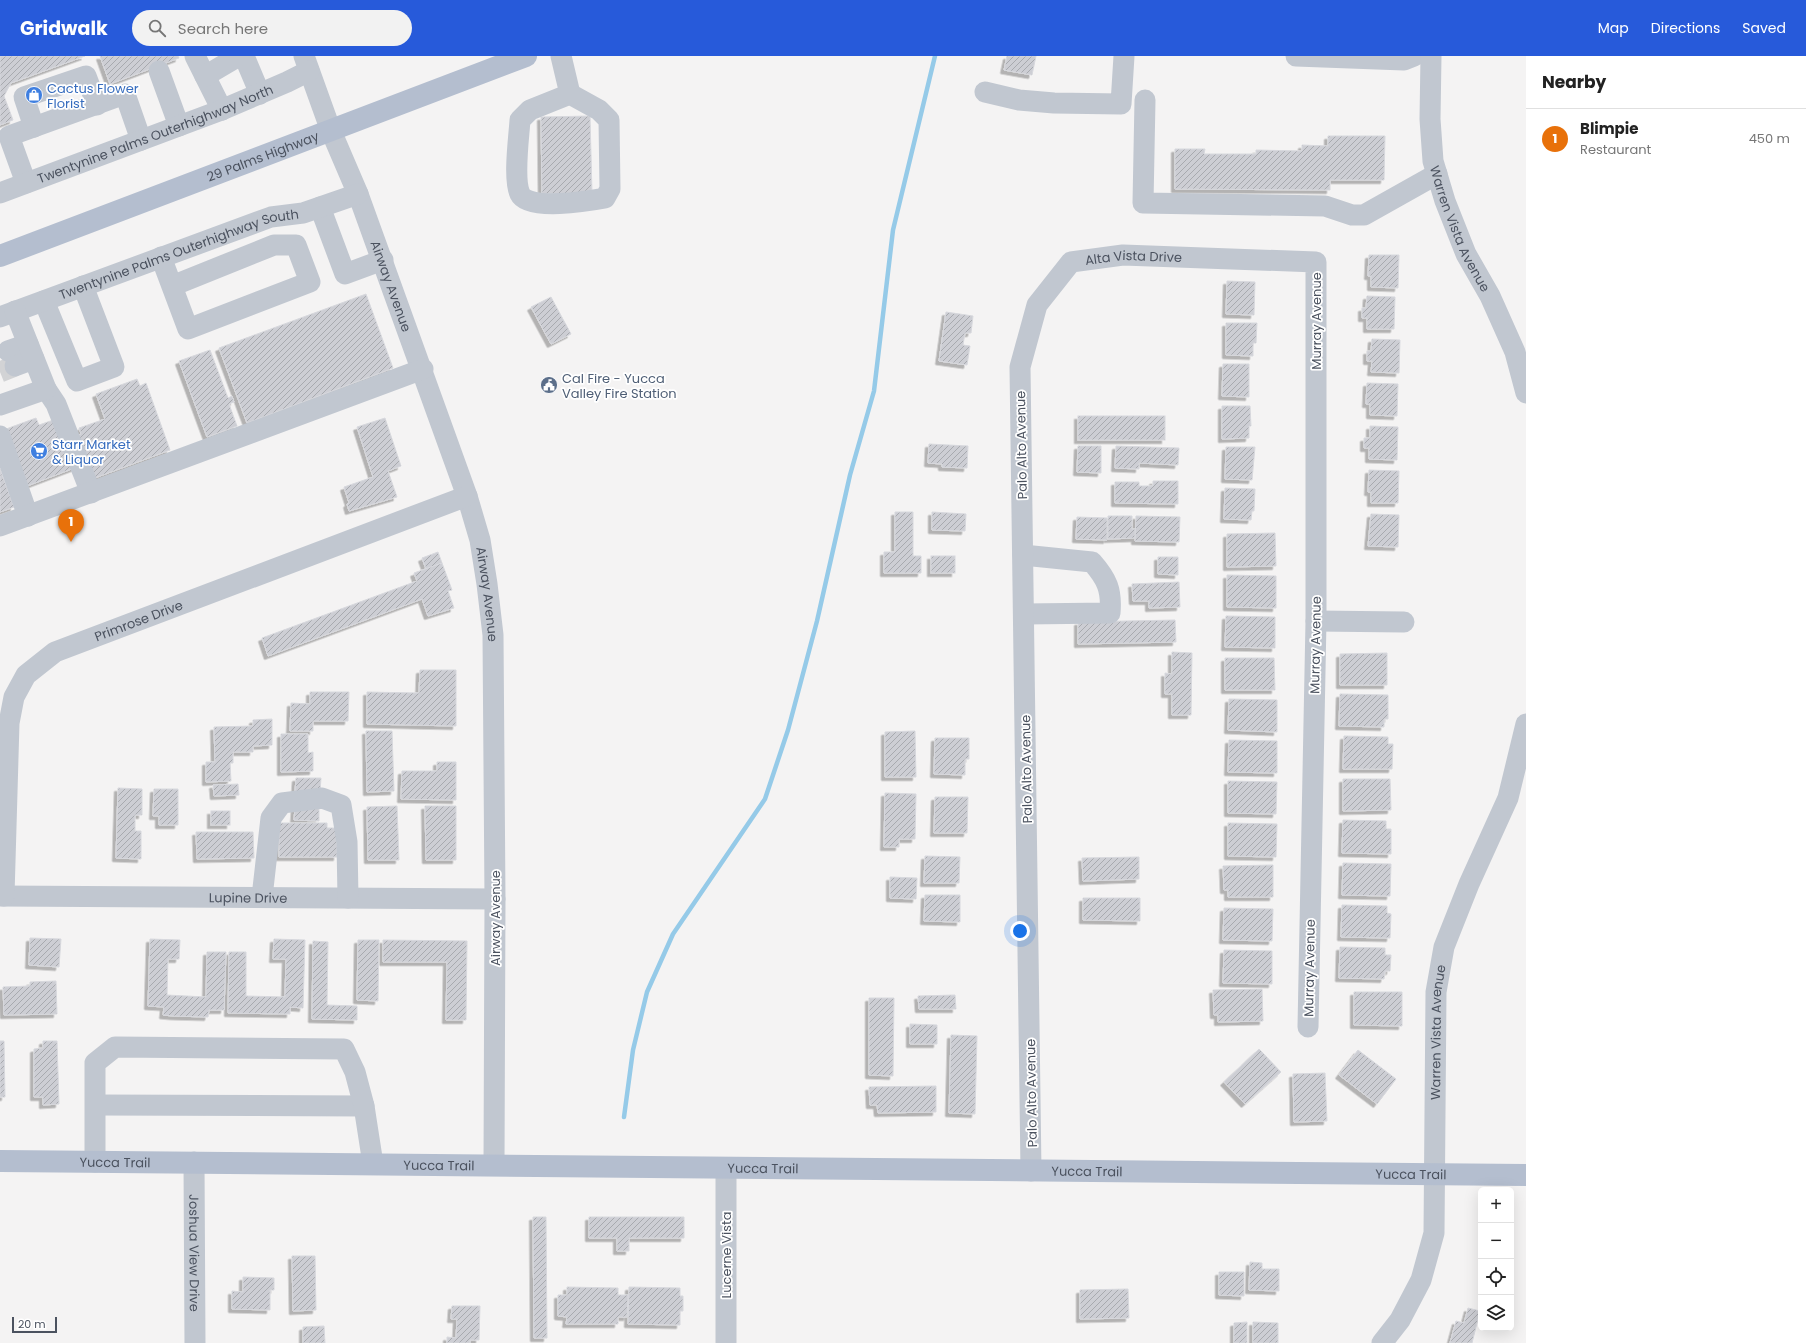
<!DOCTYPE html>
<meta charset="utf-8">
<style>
body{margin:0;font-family:Poppins,sans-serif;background:#f2f2f2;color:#222}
.controls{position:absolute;right:12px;bottom:12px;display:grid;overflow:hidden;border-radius:6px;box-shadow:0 4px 16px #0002}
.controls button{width:36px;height:36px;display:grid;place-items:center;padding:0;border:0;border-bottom:1px solid #e0e0e0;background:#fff;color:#222;font:20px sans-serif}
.scale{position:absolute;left:12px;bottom:10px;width:45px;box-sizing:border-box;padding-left:4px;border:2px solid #4b525f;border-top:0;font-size:11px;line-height:14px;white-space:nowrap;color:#4b525f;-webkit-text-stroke:3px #fff;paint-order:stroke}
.you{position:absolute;left:1020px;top:875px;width:14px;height:14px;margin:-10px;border:3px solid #fff;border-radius:50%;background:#1a73e8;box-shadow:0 0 0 6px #1a73e833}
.badge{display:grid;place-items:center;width:26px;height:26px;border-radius:50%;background:#275ada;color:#fff;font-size:13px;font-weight:700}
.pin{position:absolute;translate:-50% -33px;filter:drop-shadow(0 1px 2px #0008)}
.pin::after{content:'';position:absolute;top:21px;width:14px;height:12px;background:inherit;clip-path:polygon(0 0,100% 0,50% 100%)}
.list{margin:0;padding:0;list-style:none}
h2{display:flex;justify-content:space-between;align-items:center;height:52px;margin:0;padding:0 16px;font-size:17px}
h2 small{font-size:13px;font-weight:400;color:#767676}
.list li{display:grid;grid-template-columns:26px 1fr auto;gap:12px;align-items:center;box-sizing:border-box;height:60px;padding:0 16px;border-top:1px solid #e0e0e0}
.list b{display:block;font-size:15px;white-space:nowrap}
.list p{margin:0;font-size:13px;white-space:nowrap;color:#767676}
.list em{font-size:13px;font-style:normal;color:#767676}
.icon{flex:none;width:22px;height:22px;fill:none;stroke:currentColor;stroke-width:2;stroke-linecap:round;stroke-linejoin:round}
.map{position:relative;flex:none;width:1526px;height:1287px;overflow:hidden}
header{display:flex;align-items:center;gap:24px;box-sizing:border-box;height:56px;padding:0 20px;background:#275ada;color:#fff}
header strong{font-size:19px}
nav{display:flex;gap:22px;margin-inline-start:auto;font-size:14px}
.search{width:280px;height:36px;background:#f2f2f2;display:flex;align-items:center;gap:10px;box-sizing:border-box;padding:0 14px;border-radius:22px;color:#767676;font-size:15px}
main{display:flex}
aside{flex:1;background:#fff}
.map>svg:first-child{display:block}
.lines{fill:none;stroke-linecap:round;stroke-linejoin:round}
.stream{stroke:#95cae8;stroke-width:4.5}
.building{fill:url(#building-hatch);stroke:#d7d8dd;filter:url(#shadow)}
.minor-tunnel{stroke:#d2d3d5;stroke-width:21;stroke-dasharray:21 10;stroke-linecap:butt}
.minor{stroke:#c1c7d0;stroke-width:21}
.major{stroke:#b4becf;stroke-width:22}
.labels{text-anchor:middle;stroke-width:3.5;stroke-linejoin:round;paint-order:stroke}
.shop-label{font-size:13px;fill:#366cbe;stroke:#fff;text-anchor:start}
.street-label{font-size:13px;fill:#4b525f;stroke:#fff}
.service-label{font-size:13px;fill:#4e5e75;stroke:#fff;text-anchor:start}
</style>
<header>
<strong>Gridwalk</strong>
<div class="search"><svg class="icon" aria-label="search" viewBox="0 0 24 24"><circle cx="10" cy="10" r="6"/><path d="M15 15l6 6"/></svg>Search here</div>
<nav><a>Map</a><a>Directions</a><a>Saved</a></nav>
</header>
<main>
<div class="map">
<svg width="1526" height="1287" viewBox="0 0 1526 1287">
<defs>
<pattern id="building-hatch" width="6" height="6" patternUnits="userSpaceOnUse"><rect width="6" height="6" fill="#cdced4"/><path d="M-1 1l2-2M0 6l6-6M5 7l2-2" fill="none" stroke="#a8aaaf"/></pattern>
<filter id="shadow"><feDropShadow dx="-3.5" dy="3.5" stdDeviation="0" flood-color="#0004"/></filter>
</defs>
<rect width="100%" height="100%" fill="#f4f3f3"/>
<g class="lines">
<path class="stream" d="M624 1061 633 994 647 936 673 878 765 743 788 674 817 565 850 419 874 335 893 174 935 0"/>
</g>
<g class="building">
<path d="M0 0H85L11 27 4 40 13 64 0 69Z"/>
<path d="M100 0H178L179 2 110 28Z"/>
<path d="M1007 0H1036L1032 19 1004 14Z"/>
<path d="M590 60 592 137 542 138 541 61Z"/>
<path d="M1328 80H1385L1384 124H1330V134L1175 133V93H1205L1204 98H1256V94L1302 95V89L1328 90Z"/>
<path d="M1369 199H1399L1398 232 1371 231V220H1368Z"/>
<path d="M1227 225 1255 226 1254 259 1226 258Z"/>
<path d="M366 238 393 312 247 367 219 292Z"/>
<path d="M1367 240 1395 241 1394 273H1367V262H1362V252H1366Z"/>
<path d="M551 241 571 278 551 288 531 251Z"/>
<path d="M946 256 973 260 971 277H965L963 289 970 290 967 309 939 305Z"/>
<path d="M1226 267H1257L1256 287H1253V300L1226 299Z"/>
<path d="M1372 283 1400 284 1399 317 1371 316 1372 305H1367V295H1371Z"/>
<path d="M210 294 228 342 232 340 234 346 229 348 237 370 207 381 179 305Z"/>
<path d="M1223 308H1249V341L1222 340Z"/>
<path d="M137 323 140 330 146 327 170 394 92 423 76 380 81 378 79 372 105 363 96 338Z"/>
<path d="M1367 327 1398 328 1397 360 1370 359V348H1366Z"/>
<path d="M1222 350H1250L1251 370H1249V382L1222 383Z"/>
<rect x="1078" y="360" width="87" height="24"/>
<path d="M36 362 39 369 59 362 77 411 27 430 6 373Z"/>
<path d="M385 362 401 410 388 415 397 441 349 455 347 448 349 447 344 431 373 421 357 371Z"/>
<path d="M1370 370 1398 371 1397 404 1369 403V392H1364V382H1370Z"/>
<path d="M929 388 968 390 967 412 942 411V408L928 407Z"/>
<path d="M1078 390H1101V417L1077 416Z"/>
<path d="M1116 390 1179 392 1178 409 1139 407V413L1115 412Z"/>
<path d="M1226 391H1255L1252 424 1225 423Z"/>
<path d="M0 413 14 451 0 456Z"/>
<path d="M1369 414 1399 415 1398 447H1371V436H1368Z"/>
<path d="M1153 425H1178V448L1115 447V426H1139V430H1153Z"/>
<path d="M1225 432 1255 433 1254 455H1252L1251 464 1224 463Z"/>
<path d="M895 456H913V500H921V517H884V496H895Z"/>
<path d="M932 456 966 458 965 475 932 474Z"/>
<path d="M1371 458 1399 459 1398 491 1368 490Z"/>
<path d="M1108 460H1132V473H1135V482L1108 483Z"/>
<path d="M1136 460 1180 461 1179 486 1135 485Z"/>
<path d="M1077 461 1107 462V484L1076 483Z"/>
<path d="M1275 477 1276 510 1227 511V478Z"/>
<path d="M438 496 442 507 426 513 422 502Z"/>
<rect x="931" y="500" width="24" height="17"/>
<path d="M1158 501H1178V519L1158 518Z"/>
<path d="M442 507 452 534 448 535 454 552 428 560 422 543 268 600 262 582 417 525 414 517Z"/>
<path d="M1227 519 1276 520V552L1227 551Z"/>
<path d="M1179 526 1180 551 1149 552V545H1133L1132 528Z"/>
<path d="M1226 560 1275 561V592L1225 591Z"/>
<path d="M1175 564 1176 586 1078 588V566Z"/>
<path d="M1172 596 1192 597 1191 659H1172V638H1165V617L1172 618Z"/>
<path d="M1387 597V629H1340V598Z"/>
<path d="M1225 602H1274L1275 634H1225Z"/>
<path d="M420 614H456V670L367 668V636L419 637Z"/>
<path d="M310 636H349L348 665H313V675H290L291 647 310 648Z"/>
<path d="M1340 638 1388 639V663H1384V671L1339 670Z"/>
<path d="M1229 643 1277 644V676L1228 674Z"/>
<path d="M272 663V689L253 690V696H233V707H230L231 725 206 726V706H215L214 671 253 670V664Z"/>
<path d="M366 675H392L394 735 367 736Z"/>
<path d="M915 675 916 721H885V676Z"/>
<path d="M281 678H308V697L313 696V715L281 716Z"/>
<path d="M1344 680 1388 681V688H1393L1392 713H1343Z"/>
<path d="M935 682H969V703H965V719L934 718Z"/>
<path d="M1229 684 1277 685V717L1228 716Z"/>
<path d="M437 706H456V744L401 743 402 715H437Z"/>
<path d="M296 722H321L320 736H295Z"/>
<path d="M1343 723H1390L1391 754 1343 755Z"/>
<path d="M1228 725 1277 726 1276 758 1228 757Z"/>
<path d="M238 728 239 739 214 740 213 729Z"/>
<path d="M118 732 142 733V759H135V775H141V803L116 802Z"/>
<path d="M154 733H178V769H159V760H153Z"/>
<path d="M885 737 916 738 915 783H899V791H884Z"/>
<path d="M935 741H968L967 777H934Z"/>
<path d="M397 750 399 804H368L367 751Z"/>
<path d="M425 750H456V804H426Z"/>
<path d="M295 751H319V765L294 764Z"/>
<rect x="211" y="755" width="19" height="14"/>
<path d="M1343 764 1386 765V773H1391V798L1342 797Z"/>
<path d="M279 767H327V772H337V801H279Z"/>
<path d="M1228 767 1277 768 1276 801 1228 800Z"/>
<path d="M196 776H253L254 802 197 803Z"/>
<path d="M925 800 960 801 959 827H924Z"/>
<path d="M1139 801V823L1083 825 1082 802Z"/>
<path d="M1343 807 1391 808 1390 840 1342 839Z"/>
<path d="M1273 809V841H1228V834H1224L1223 810Z"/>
<path d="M890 821 917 822 916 843 890 842Z"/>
<path d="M925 839H960V866L924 865Z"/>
<path d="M1083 842H1140V865L1083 864Z"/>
<path d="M1342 849 1387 850V857L1391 858 1390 882 1341 881Z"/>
<path d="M1224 852 1273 853 1272 885 1223 884Z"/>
<path d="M30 882 61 883 59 911 29 909Z"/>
<path d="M150 883 180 884 179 903H168L167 939 206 941 207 896H226L224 954H209L208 961 173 960 163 959 164 951 148 950Z"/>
<path d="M274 883 305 884 303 952 290 951V958L228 957 229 896H246V940L285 941 286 903H273Z"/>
<path d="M358 884H379L378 945 357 944Z"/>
<path d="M383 884 467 885 466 964H446L447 906H383Z"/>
<path d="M313 885 328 886 327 949 357 950V964L312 963Z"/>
<path d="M1340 891 1385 892V899H1391L1390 915H1385L1384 923 1339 922Z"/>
<path d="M1224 894 1272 895V928L1223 927Z"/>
<path d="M56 925 57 958 4 959 3 931 30 930V926Z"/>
<path d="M1262 933 1263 965 1218 966V959H1214L1213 934Z"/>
<path d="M1354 936H1402V970L1354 969Z"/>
<path d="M955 939 956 953H919L918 940Z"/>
<path d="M869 942H894L893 1020 869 1019Z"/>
<path d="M910 968 937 969V988H910Z"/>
<path d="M951 979 977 980 975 1058 949 1057Z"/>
<path d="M0 985H4L5 1041H0Z"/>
<path d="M43 985H57L59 1048 43 1049V1041H34V993L43 992Z"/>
<path d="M1259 993 1281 1016 1245 1048 1224 1026Z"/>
<path d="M1358 994 1396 1023 1377 1048 1339 1019Z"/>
<path d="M1325 1017 1327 1065 1294 1066 1293 1018Z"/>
<path d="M936 1030V1056L878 1057 877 1049H870L869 1031Z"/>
<path d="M533 1161H546L547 1282H534Z"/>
<path d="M589 1161H684V1182H629V1195H617V1182H589Z"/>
<path d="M292 1200H315L316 1254 293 1255Z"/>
<path d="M1250 1206 1262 1207V1213H1279V1235L1249 1234Z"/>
<path d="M1219 1216H1244V1240L1219 1239Z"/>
<path d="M243 1221 274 1222V1234H270V1254L232 1253V1235L243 1236Z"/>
<path d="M567 1231 618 1232V1239H628L627 1261H618V1268H566L567 1261 558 1260V1239H567Z"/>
<path d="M629 1231 680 1232V1240H683V1255H680V1269L628 1268Z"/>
<path d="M1128 1233 1129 1262 1080 1263V1234Z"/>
<path d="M452 1250H480L479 1284H470V1287H447V1281L456 1282 457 1263H451Z"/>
<path d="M1468 1252 1480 1255 1472 1287H1450L1456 1265 1464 1267Z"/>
<path d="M1247 1266V1287H1234V1267Z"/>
<path d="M1253 1266 1278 1267V1287H1253Z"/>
<path d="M324 1270 325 1287H303V1271Z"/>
</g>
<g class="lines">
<path class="minor-tunnel" d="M0 316 15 310"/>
<g class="minor">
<path d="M195 0 222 54"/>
<path d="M244 0 260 38"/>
<path id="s1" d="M304 0 331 75 358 138 467 440 480 484 487 528 493 579 495 843 494 1109"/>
<path d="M561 0 570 38 599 54 609 64 610 133 605 142C589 145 528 155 520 138 513 123 519 81 520 64L530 54 570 38"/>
<path d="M1296 0 1404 4 1414 0"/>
<path id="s2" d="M1431 0 1430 63 1433 105 1445 145 1466 198 1490 240 1515 296 1526 337"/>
<path d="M159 15 179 70"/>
<path d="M205 20 239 0"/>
<path d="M985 36 1019 44 1054 47 1121 48 1124 0"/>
<path d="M1145 44 1143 147 1325 150 1352 159H1364L1437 118"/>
<path d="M34 71 24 41 86 20 97 49"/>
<path d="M26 127 9 80 125 38 141 84"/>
<path id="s3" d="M0 137 219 55 287 26 309 15"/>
<path d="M320 151 345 218 383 204"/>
<path d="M161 201 188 273 310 226 296 189H274L172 230"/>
<path d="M44 245 77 325 114 311 83 230"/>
<path id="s4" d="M0 261 271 161 303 157 358 138"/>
<path d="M8 295 28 288"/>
<path d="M15 310 34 303"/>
<path d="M46 333 56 348 91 437"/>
<path d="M0 349 46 333 15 255"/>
<path d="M0 380 28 460"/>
<path d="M0 470 423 313"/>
<path d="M1023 499 1092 506C1107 523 1112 534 1110 557L1024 558"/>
<path d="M1316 565 1404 566"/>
<path id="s5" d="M0 840 495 843"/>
<path id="s6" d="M4 840 9 667 14 641 26 619 55 596 467 440"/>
<path d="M262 841 271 762 282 747 322 742 341 749 347 786 348 842"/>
<path d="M96 1049 364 1050"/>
<path d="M95 1106V1007L115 991 344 993 355 1016 364 1050 373 1108"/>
<path id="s7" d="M194 1106 195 1287"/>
<path id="s8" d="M1031 1115 1020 311 1037 249 1071 206 1123 199 1316 206V565L1308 971"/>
<path d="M726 1287V1112"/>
<path id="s9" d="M1382 1287 1400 1264 1421 1224 1434 1177 1436 936 1444 891 1469 828 1508 742 1526 668"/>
</g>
<g class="major">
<path id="s10" d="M0 200 526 0"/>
<path id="s11" d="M0 1105 1526 1119"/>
</g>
</g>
<defs>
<g id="shop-disc" transform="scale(0.9)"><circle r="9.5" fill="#3f7fe0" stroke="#fff"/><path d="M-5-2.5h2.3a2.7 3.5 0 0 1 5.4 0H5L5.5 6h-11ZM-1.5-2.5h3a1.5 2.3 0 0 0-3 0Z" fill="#fff"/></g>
<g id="civic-disc" transform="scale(0.9)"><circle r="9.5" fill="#5c6f8a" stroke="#fff"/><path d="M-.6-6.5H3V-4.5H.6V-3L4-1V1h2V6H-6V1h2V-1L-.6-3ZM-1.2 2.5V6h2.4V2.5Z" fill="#fff"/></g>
<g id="supermarket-disc" transform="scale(0.9)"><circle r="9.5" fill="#3f7fe0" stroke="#fff"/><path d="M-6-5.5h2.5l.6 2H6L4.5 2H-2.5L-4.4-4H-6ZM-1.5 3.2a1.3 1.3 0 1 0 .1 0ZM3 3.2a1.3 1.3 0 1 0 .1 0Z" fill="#fff"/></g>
</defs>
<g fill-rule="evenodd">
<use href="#shop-disc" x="34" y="39"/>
<use href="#civic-disc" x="549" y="329"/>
<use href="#supermarket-disc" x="39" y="395"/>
</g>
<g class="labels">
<g class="shop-label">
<text x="47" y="37">Cactus Flower<tspan x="47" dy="15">Florist</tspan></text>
<text x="52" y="393">Starr Market<tspan x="52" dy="15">&amp; Liquor</tspan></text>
</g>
<g class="street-label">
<text dy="5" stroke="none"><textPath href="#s3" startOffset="166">Twentynine Palms Outerhighway North</textPath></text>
<text dy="5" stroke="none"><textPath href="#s10" startOffset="281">29 Palms Highway</textPath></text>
<text dy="5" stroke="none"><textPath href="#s2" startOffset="178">Warren Vista Avenue</textPath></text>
<text dy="5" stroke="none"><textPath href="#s4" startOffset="190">Twentynine Palms Outerhighway South</textPath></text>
<text dy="5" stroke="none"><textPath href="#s8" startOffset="986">Alta Vista Drive</textPath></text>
<text dy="5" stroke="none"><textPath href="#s1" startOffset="246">Airway Avenue</textPath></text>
<text transform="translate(1316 265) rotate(-90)" y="5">Murray Avenue</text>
<text transform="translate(1021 389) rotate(-91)" y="5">Palo Alto Avenue</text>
<text dy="5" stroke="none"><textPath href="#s1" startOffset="570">Airway Avenue</textPath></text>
<text dy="5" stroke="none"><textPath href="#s6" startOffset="351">Primrose Drive</textPath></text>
<text transform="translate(1315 589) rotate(-89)" y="5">Murray Avenue</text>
<text transform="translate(1026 713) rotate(-91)" y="5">Palo Alto Avenue</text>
<text dy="5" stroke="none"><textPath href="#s5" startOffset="248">Lupine Drive</textPath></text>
<text transform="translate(495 862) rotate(-90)" y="5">Airway Avenue</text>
<text transform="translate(1309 912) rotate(-89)" y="5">Murray Avenue</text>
<text dy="5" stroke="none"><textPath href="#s9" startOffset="324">Warren Vista Avenue</textPath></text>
<text transform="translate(1031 1037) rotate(-91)" y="5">Palo Alto Avenue</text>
<text dy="5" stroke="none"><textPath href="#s11" startOffset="115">Yucca Trail</textPath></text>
<text dy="5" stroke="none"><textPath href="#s11" startOffset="439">Yucca Trail</textPath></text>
<text dy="5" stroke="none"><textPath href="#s11" startOffset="763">Yucca Trail</textPath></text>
<text dy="5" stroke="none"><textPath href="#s11" startOffset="1087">Yucca Trail</textPath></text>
<text dy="5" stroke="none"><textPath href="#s11" startOffset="1411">Yucca Trail</textPath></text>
<text dy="5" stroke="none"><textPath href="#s7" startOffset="91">Joshua View Drive</textPath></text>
<text transform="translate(726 1199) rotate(-90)" y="5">Lucerne Vista</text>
</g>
<g class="service-label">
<text x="562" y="327">Cal Fire - Yucca<tspan x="562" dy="15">Valley Fire Station</tspan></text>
</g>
</g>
</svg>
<div class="controls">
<button>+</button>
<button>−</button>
<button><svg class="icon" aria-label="locate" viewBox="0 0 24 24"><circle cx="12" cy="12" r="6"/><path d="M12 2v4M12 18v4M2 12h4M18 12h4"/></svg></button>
<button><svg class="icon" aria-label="layers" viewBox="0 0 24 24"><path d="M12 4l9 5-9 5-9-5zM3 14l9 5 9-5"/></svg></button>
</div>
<div class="scale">20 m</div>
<div class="you"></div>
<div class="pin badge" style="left:71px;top:486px;background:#e8710a">1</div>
</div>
<aside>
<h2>Nearby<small></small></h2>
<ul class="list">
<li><span class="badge" style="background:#e8710a">1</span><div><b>Blimpie</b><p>Restaurant</p></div><em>450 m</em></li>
</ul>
</aside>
</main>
